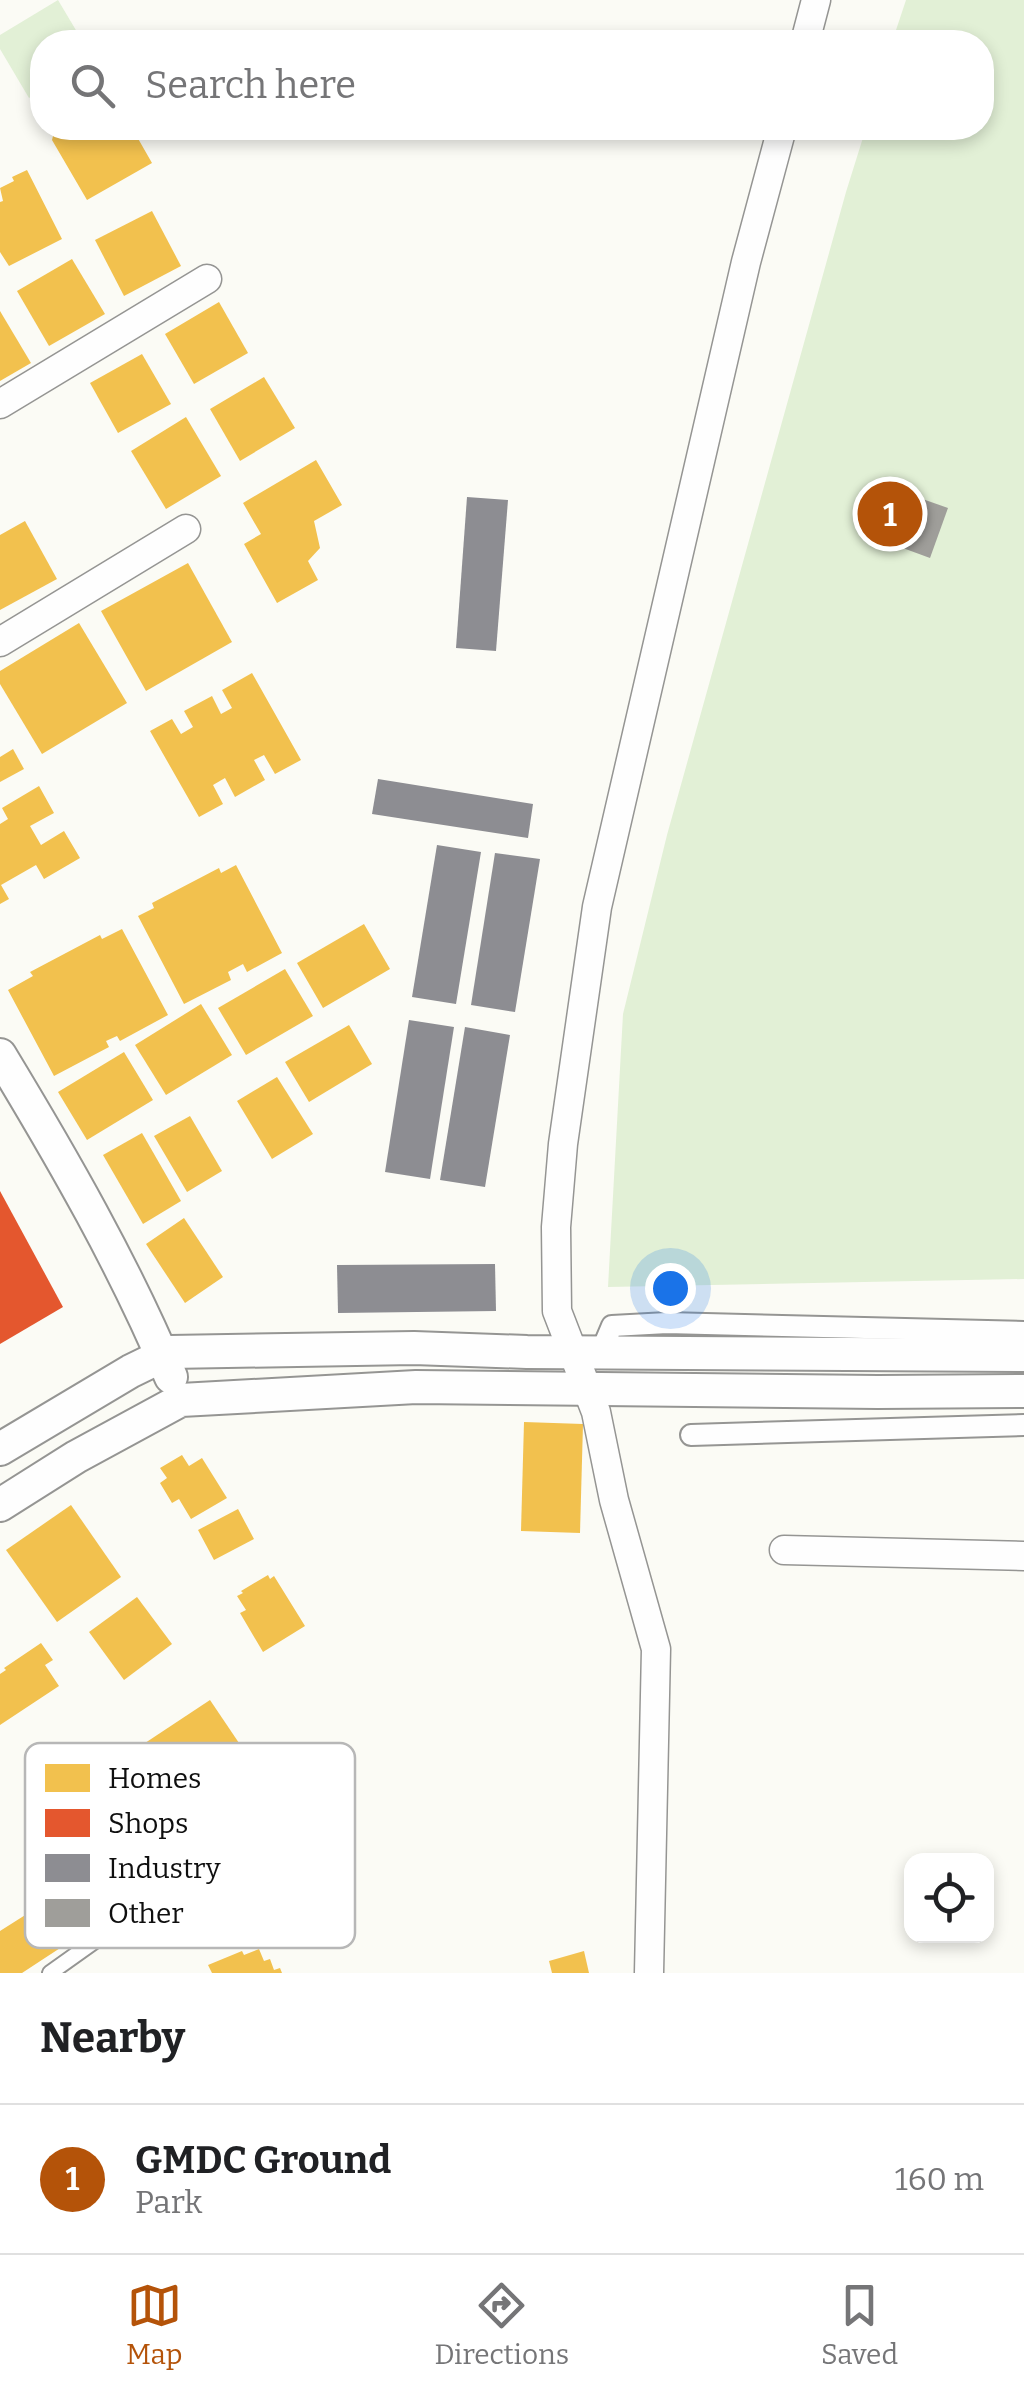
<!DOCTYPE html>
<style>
body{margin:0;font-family:Bitter,serif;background:#f6f6f6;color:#202124}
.controls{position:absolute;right:30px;bottom:30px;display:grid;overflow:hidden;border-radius:20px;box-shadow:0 5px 15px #0003}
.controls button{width:90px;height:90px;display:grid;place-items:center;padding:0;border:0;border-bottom:2px solid #e0e0e0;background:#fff;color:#202124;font:50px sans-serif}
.you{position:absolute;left:670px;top:1288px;width:35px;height:35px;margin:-25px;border:8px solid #fff;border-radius:50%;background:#1a73e8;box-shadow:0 0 0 15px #1a73e833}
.badge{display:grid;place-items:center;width:65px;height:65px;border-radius:50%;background:#b45309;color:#fff;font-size:32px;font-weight:700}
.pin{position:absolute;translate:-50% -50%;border:5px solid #fff;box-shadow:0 2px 10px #0006}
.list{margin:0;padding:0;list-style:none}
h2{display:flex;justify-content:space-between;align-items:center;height:130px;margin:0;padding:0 40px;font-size:42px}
h2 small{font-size:32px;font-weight:400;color:#757577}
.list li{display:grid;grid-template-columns:65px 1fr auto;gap:30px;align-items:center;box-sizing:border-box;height:150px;padding:0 40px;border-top:2px solid #e0e0e0}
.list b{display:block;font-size:38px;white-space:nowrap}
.list p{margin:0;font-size:32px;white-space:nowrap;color:#757577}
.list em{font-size:32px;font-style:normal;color:#757577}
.icon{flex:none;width:55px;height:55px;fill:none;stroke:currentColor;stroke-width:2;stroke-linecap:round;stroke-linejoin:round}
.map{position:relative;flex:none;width:1024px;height:1973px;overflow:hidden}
.search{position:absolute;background:#fff;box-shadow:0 5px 15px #0003;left:30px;right:30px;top:30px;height:110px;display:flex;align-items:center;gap:25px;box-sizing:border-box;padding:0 35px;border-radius:40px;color:#757577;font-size:38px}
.sheet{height:280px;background:#fff}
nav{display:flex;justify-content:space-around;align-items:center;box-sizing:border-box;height:140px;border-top:2px solid #e0e0e0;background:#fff;font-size:28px;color:#757577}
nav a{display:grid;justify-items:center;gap:5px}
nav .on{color:#b45309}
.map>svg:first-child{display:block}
.green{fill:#e2f0d6}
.homes{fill:#f2c14e}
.shops{fill:#e4572e}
.industry{fill:#8d8d92}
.building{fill:#9f9e9a}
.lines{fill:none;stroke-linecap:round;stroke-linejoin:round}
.service-casing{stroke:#959593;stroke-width:18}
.pedestrian-casing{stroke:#959593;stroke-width:24}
.minor-casing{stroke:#959593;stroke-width:31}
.tertiary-casing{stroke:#959593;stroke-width:36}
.service{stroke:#fefefe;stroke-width:14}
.pedestrian{stroke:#fefefe;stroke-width:20}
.minor{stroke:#fefefe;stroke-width:28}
.tertiary{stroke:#fefefe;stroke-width:32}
.key{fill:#fff;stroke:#b7b7b7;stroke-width:2.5}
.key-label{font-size:28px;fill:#0f0f0f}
</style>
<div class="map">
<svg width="1024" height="1973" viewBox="0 0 1024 1973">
<rect width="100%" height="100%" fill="#fbfbf5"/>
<g class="green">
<path d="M58 0 83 42H42V90L29 98 0 49V35Z"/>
<path d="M906 0H1024V1279L608 1287 623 1014 667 835 846 192 866 128H982V42H892Z"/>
</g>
<g class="homes">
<path d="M55 128H122L128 139 136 135 152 163 87 200 52 140Z"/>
<path d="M27 170 62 239 9 266 0 252V202L3 201 0 188 14 181 12 177Z"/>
<path d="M152 211 181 266 124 296 95 240Z"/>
<path d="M72 259 105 314 49 346 17 291Z"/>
<path d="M219 302 248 353 194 384 165 334Z"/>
<path d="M0 311 31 363 0 381Z"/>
<path d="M142 354 171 404 118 433 90 383Z"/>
<path d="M264 377 295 428 240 461 210 409Z"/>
<path d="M186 417 221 476 166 509 131 451Z"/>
<path d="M316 460 342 505 314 521 320 548 308 561 318 580 277 603 244 544 261 534 243 503Z"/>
<path d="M25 521 57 579 0 610V535Z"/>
<path d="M188 563 232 642 146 691 101 611Z"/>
<path d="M79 623 127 703 42 754 0 684V671Z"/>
<path d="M252 673 301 760 275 774 264 755 254 760 265 780 235 797 225 778 213 785 223 804 199 817 150 731 172 719 181 734 193 727 184 711 212 696 221 714 232 708 222 690Z"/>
<path d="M13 749 24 769 0 782V757Z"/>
<path d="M39 786 54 813 30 826 41 845 64 831 80 858 44 879 36 865 1 885 9 899 0 904V824L8 819 2 808Z"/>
<path d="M236 865 282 953 247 972 243 964 228 972 231 980 184 1004 138 916 154 908 152 903 219 868 221 873Z"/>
<path d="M364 924 390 969 323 1008 297 963Z"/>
<path d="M122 929 168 1015 120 1041 117 1036 106 1041 109 1047 54 1076 8 990 33 976 30 972 100 935 102 939Z"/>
<path d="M285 969 313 1016 246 1055 218 1008Z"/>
<path d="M201 1004 232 1055 166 1095 135 1045Z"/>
<path d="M349 1025 372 1064 309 1102 285 1062Z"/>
<path d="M124 1052 153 1100 87 1140 58 1092Z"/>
<path d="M277 1077 313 1134 272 1159 237 1101Z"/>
<path d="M190 1116 222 1171 187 1192 154 1136Z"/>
<path d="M142 1133 181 1201 143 1224 103 1155Z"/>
<path d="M184 1218 223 1277 185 1303 146 1244Z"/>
<path d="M524 1422 583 1424 580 1533 521 1531Z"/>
<path d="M182 1455 189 1466 202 1458 227 1498 191 1519 179 1499 172 1503 160 1483 167 1478 160 1468Z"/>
<path d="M71 1505 121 1577 57 1622 6 1550Z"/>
<path d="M238 1509 254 1539 214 1560 198 1530Z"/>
<path d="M268 1575 270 1579 274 1576 305 1626 263 1652 240 1613 246 1610 237 1596 243 1593 241 1591Z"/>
<path d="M137 1597 172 1644 124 1680 89 1632Z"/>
<path d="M41 1643 53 1660 45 1665 59 1686 0 1725V1674L6 1670 4 1668Z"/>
<path d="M210 1700 239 1743 165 1792 136 1749Z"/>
<path d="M111 1856 138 1897 22 1973H0V1931L30 1912 26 1905 55 1887 58 1891Z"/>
<path d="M259 1949 264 1961 270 1959 274 1970 280 1968 282 1973H212L208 1965 242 1951 244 1955Z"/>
<path d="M584 1951 589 1973H552L549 1961Z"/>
</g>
<path class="shops" d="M0 1191 63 1307 0 1344Z"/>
<g class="industry">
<path d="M467 497 508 500 496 651 456 648Z"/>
<path d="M378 779 533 804 528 838 372 814Z"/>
<path d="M437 845 481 852 456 1004 412 997Z"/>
<path d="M495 853 540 859 515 1012 471 1005Z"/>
<path d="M409 1020 454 1027 430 1179 385 1172Z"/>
<path d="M465 1027 510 1035 485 1187 440 1180Z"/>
<path d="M495 1264 496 1311 338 1313 337 1265Z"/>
</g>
<path class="building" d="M880 484 948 508 930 558 862 533Z"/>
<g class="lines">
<g class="service-casing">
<path id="service" d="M50 1973 154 1899"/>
</g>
<g class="pedestrian-casing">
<g id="pedestrian">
<path d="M601 1352 612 1326 667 1323 1024 1332"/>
<path d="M691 1435 1024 1425"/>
</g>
</g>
<g class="minor-casing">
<g id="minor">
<path d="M805 42 816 0"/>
<path d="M0 404 207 279"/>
<path d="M0 642 186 529"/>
<path d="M784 1550 1024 1556"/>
<path d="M649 1973 656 1649 614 1500 596 1412 557 1311 556 1227 563 1144 597 907 746 262 782 128"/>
</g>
</g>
<g class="tertiary-casing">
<g id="tertiary">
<path d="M0 1055C63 1159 124 1265 171 1377"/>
<path d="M0 1449 131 1371 170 1352 414 1348 527 1352 1024 1355"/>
<path d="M0 1505 76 1457 181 1400 416 1387 878 1392 1024 1391"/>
</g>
</g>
<use href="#service" class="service"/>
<use href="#pedestrian" class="pedestrian"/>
<use href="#minor" class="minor"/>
<use href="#tertiary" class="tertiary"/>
</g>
<rect x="25" y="1743" width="330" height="205" rx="15" class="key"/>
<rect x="45" y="1764" width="45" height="28" fill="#f2c14e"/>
<rect x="45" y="1809" width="45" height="28" fill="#e4572e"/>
<rect x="45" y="1854" width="45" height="28" fill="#8d8d92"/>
<rect x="45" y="1899" width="45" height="28" fill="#9f9e9a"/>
<g class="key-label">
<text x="108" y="1788">Homes</text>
<text x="108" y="1833">Shops</text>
<text x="108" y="1878">Industry</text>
<text x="108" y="1923">Other</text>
</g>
</svg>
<div class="controls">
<button><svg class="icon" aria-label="locate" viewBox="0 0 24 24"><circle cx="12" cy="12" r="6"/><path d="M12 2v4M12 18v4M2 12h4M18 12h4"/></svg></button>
</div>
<div class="you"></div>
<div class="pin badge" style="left:890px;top:514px">1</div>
<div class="search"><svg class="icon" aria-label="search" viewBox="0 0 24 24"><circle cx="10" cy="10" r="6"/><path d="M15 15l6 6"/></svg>Search here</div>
</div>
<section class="sheet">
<h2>Nearby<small></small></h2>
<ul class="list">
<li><span class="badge">1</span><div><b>GMDC Ground</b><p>Park</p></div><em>160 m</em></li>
</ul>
</section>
<nav>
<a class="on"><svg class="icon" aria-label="map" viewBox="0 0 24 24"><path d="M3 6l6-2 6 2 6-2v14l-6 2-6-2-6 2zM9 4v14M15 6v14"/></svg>Map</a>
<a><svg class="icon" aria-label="directions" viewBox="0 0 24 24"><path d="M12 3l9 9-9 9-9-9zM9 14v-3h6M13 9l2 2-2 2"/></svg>Directions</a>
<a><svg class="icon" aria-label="saved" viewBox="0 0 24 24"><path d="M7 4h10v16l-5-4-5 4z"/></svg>Saved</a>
</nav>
